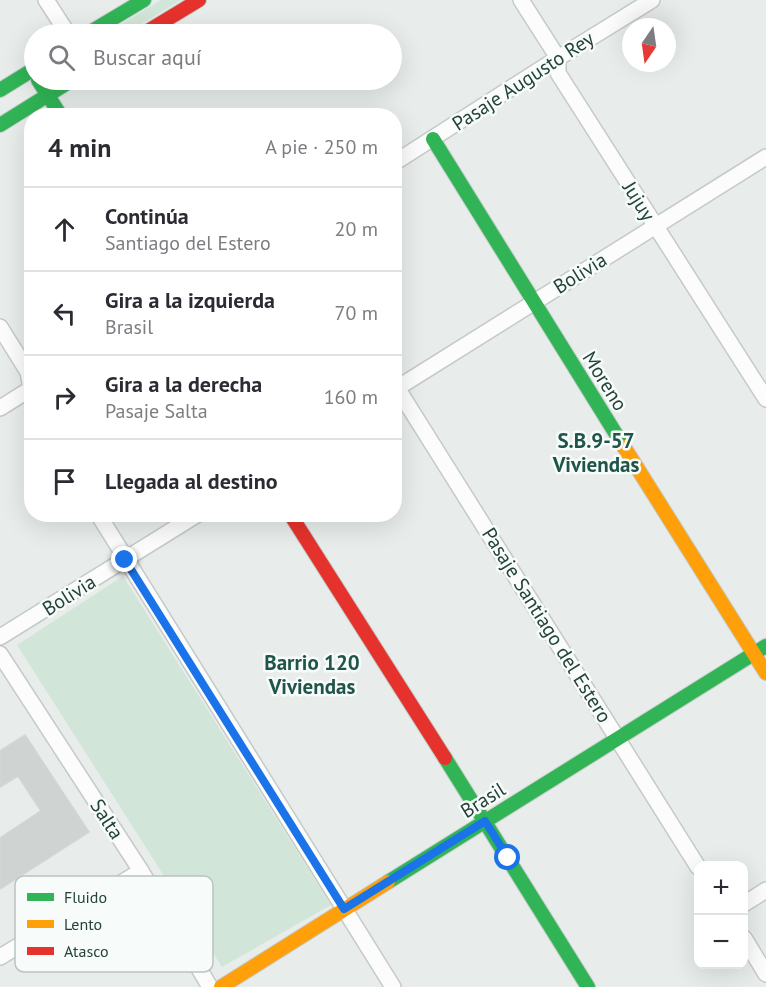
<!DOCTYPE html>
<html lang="es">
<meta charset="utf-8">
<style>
body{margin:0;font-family:"PT Sans",sans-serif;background:#f2f2f3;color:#2b2b33}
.controls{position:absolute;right:18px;bottom:18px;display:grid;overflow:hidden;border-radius:12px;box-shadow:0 6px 24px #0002}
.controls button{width:54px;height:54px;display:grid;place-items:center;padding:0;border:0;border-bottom:2px solid #e1e1e2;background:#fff;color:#2b2b33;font:30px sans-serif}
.compass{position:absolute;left:622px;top:18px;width:54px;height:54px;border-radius:50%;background:#fff;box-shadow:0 6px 24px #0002;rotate:193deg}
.stop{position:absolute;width:18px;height:18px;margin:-14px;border:4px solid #1a73e8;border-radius:50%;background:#fff}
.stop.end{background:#1a73e8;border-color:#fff;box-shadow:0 2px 6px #0008}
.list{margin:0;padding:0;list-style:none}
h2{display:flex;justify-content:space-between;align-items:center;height:78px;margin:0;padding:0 24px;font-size:26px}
h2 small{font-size:20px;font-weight:400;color:#7c7c81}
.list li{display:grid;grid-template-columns:39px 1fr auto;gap:18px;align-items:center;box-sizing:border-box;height:84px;padding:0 24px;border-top:2px solid #e1e1e2}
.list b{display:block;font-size:22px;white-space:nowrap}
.list p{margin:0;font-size:20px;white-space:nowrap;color:#7c7c81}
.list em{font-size:20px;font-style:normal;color:#7c7c81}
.icon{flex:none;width:33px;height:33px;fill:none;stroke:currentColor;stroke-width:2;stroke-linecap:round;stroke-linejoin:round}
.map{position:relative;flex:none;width:766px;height:987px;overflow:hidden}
.search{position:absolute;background:#fff;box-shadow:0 6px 24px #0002;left:24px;top:24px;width:378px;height:66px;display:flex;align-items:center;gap:15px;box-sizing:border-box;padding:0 21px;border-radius:33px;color:#7c7c81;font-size:22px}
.panel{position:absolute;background:#fff;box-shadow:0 6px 24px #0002;left:24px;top:108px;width:378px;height:414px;border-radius:24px}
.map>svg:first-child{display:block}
.green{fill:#d1e6d8}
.building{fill:#cfd4d2;stroke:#d1d6d4;stroke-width:1.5}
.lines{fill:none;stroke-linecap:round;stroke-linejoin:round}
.street-casing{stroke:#c5cac8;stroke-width:18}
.fast-casing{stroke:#c3cbc8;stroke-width:16}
.slow-casing{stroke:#c3cbc8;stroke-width:16}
.jam-casing{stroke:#c3cbc8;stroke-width:16}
.street{stroke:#fcfcfc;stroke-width:15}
.fast{stroke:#30b455;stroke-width:14}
.slow{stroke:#ff9f0a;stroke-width:14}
.jam{stroke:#e5322d;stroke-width:14}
.route{stroke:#1a73e8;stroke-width:8}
.labels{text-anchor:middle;stroke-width:5;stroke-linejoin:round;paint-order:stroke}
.street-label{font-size:20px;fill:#24423a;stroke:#f7fbf9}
.neighbourhood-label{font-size:21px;font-weight:bold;fill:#1f5548;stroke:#f7fbf9}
.key{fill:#f7fbf9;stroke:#b8c4c0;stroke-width:1.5}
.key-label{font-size:16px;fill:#24423a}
</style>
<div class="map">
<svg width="766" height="987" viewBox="0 0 766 987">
<rect width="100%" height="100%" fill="#e8edeb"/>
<g class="green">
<path d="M161 0H181L125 34H105Z"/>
<path d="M123 576 331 905 222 967 17 645Z"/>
</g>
<path class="building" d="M25 735 89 832 0 889V838L41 811 18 776 0 787V751Z"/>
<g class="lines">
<g class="street-casing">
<g id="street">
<path d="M46 0 68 34"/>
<path d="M521 0 558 58V73L766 399"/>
<path d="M394 163 558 58 652 0"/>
<path d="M0 327 28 372 32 393"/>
<path d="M394 383 698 867"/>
<path d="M394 390 766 157"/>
<path d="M0 408 32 388"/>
<path d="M98 514 393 987"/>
<path d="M0 637 198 514"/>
<path d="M0 654 141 871 210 987"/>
<path d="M744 904 766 890"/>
<path d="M744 938 766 974"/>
<path d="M0 957 141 871"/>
</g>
</g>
<g class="fast-casing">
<g id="fast">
<path d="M87 34 144 0"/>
<path d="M38 80 61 116"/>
<path d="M0 90 34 69"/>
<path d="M0 125 72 80"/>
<path d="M433 139 624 447"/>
<path d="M445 758 588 987"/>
<path d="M388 882 766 646"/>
</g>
</g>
<g class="slow-casing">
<g id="slow">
<path d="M624 447 766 673"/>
<path d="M221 987 388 882"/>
</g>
</g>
<g class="jam-casing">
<g id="jam">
<path d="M143 34 199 0"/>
<path d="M290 514 445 758"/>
</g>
</g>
<use href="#street" class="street"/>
<use href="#fast" class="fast"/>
<use href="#slow" class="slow"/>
<use href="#jam" class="jam"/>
</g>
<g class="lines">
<path class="route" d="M125 560 344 909 485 821 508 858"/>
</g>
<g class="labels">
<g class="street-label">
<text transform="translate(523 81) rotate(-33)" y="7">Pasaje Augusto Rey</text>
<text transform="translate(639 201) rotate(58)" y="7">Jujuy</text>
<text transform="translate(580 273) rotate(-32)" y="7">Bolivia</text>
<text transform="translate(605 381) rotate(58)" y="7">Moreno</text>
<text transform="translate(69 595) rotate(-32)" y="7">Bolivia</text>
<text transform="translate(547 625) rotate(58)" y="7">Pasaje Santiago del Estero</text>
<text transform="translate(483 800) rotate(-32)" y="7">Brasil</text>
<text transform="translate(107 819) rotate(57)" y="7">Salta</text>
</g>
<g class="neighbourhood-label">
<text x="596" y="448">S.B.9-57<tspan x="596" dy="24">Viviendas</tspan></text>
<text x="312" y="670">Barrio 120<tspan x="312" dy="24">Viviendas</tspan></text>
</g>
</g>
<rect x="15" y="876" width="198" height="96" rx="9" class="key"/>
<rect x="27" y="893" width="27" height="8" fill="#30b455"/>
<rect x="27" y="920" width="27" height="8" fill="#ff9f0a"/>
<rect x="27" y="947" width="27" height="8" fill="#e5322d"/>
<g class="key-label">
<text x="64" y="903">Fluido</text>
<text x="64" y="930">Lento</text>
<text x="64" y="957">Atasco</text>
</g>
</svg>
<div class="controls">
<button>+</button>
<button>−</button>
</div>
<svg class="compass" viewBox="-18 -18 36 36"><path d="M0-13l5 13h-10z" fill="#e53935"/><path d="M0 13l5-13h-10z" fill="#7c7c81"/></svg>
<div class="stop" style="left:508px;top:858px"></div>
<div class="stop end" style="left:125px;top:560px"></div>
<div class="search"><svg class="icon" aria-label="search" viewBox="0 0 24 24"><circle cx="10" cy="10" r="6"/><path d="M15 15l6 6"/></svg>Buscar aquí</div>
<section class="panel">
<h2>4 min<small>A pie · 250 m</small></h2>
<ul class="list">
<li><svg class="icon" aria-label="ahead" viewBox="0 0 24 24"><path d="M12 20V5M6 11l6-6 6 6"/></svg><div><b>Continúa</b><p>Santiago del Estero</p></div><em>20 m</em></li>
<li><svg class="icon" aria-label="left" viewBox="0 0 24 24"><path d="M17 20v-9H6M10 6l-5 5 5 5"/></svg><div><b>Gira a la izquierda</b><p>Brasil</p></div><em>70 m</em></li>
<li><svg class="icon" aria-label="right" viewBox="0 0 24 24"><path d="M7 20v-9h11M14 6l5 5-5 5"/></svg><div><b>Gira a la derecha</b><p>Pasaje Salta</p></div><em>160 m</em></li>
<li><svg class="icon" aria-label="arrive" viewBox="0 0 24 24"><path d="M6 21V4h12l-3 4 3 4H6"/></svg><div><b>Llegada al destino</b></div></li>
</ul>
</section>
</div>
